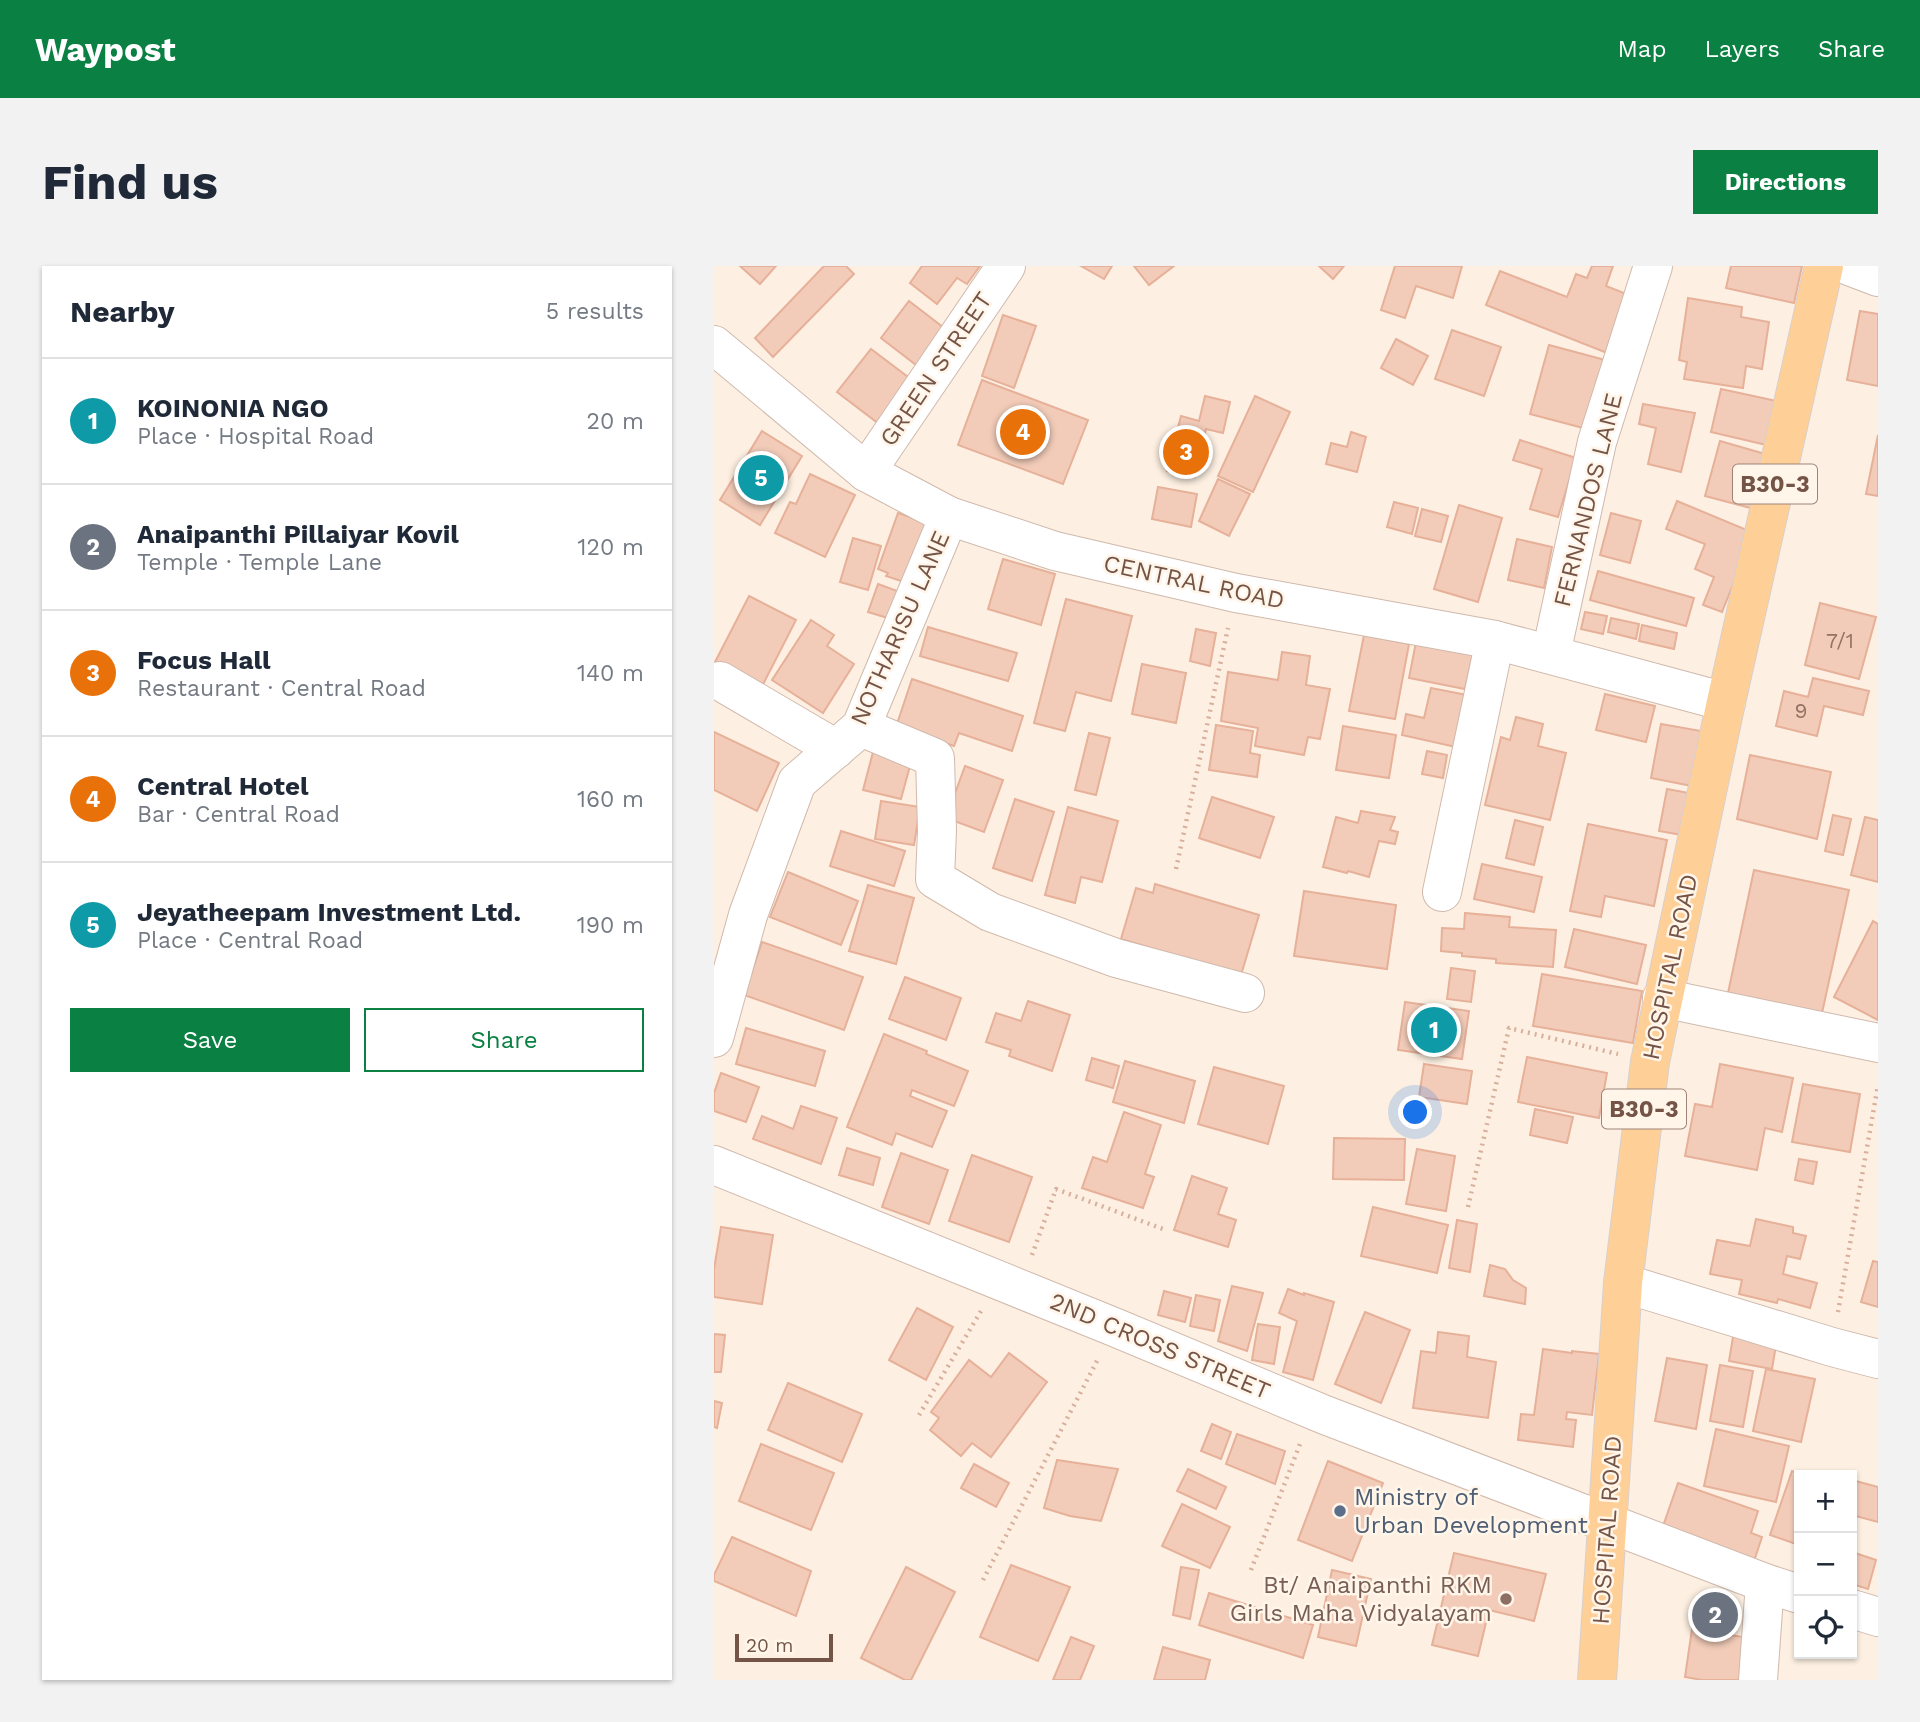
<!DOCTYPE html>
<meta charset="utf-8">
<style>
body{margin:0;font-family:"Work Sans",sans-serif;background:#f2f2f3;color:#1f2937}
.controls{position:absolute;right:21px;bottom:21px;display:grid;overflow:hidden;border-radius:0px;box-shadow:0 2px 5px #0004}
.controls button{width:63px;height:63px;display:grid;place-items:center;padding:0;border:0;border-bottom:2px solid #e0e1e3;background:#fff;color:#1f2937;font:35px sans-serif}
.scale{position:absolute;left:21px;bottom:18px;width:98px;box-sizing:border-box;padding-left:7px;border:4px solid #755448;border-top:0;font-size:19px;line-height:24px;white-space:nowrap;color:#755448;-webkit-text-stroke:5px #fff5e9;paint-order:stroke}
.you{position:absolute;left:702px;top:847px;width:24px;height:24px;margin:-18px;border:5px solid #fff;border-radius:50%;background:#1a73e8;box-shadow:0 0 0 10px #1a73e833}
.badge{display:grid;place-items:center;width:46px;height:46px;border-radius:50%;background:#0b8043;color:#fff;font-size:23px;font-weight:700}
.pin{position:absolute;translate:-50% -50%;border:4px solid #fff;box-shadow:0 2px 7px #0006}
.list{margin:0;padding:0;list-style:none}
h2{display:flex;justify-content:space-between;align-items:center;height:91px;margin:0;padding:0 28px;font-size:30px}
h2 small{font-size:23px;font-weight:400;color:#747a83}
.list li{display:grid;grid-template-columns:46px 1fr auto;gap:21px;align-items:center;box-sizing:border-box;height:126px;padding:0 28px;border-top:2px solid #e0e1e3}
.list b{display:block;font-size:26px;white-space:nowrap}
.list p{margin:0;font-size:23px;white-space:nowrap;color:#747a83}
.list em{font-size:23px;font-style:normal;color:#747a83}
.actions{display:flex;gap:14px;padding:21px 28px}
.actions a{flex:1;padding:16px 0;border:2px solid #0b8043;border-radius:0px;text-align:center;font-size:24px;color:#0b8043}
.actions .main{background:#0b8043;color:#fff}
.icon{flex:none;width:38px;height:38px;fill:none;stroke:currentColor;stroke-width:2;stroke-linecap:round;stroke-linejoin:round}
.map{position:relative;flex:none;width:1164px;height:1414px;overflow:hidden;border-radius:0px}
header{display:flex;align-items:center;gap:42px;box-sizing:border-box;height:98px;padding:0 35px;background:#0b8043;color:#fff}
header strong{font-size:33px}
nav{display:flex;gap:38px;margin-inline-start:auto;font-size:24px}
.intro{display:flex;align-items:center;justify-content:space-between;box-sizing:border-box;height:168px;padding:0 42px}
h1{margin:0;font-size:49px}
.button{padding:18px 32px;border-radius:0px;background:#0b8043;color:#fff;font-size:24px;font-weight:700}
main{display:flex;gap:42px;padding:0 42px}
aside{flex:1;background:#fff;border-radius:0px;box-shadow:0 2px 5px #0004}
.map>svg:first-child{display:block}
.building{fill:#f3ccb9;stroke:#e6b099;stroke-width:2}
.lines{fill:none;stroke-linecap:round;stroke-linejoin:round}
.minor-casing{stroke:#d0b9ac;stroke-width:40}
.major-casing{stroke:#d8cfcc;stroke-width:40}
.path{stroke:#d8af9c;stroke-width:4.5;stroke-dasharray:2 5;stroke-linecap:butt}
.minor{stroke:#fff;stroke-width:38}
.major{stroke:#fed098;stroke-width:38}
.service-dot{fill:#5c6f8a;stroke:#fff5e9;stroke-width:2.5}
.education-dot{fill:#8d6e63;stroke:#fff5e9;stroke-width:2.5}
.labels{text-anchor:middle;stroke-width:5;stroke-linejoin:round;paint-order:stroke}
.number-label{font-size:21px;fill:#947264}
.shield{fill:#fff5e9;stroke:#9e8478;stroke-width:2}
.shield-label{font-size:23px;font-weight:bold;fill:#755448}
.street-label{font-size:24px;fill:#755448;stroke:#fff5e9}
.service-label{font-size:24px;fill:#4e5e75;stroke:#fff5e9;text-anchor:start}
.education-label{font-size:24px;fill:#785e54;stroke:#fff5e9;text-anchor:end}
</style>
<header>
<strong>Waypost</strong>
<nav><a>Map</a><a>Layers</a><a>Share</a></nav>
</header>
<div class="intro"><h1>Find us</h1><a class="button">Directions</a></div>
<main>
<aside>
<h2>Nearby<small>5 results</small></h2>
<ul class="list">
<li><span class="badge" style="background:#0f9aa8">1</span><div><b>KOINONIA NGO</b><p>Place · Hospital Road</p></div><em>20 m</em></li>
<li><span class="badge" style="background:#6b7280">2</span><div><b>Anaipanthi Pillaiyar Kovil</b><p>Temple · Temple Lane</p></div><em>120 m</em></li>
<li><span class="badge" style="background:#e8710a">3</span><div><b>Focus Hall</b><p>Restaurant · Central Road</p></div><em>140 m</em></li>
<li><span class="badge" style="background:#e8710a">4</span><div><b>Central Hotel</b><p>Bar · Central Road</p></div><em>160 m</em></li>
<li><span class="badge" style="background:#0f9aa8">5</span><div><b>Jeyatheepam Investment Ltd.</b><p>Place · Central Road</p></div><em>190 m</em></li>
</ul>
<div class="actions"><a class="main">Save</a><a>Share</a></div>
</aside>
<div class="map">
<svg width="1164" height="1414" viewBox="0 0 1164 1414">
<rect width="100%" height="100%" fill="#fdf0e2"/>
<g class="building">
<path d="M26 0H62L46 18Z"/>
<path d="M110 0H132L140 8 59 91 41 72Z"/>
<path d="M208 0H266L253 18 243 12 223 38 196 17Z"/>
<path d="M367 0H398L390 13Z"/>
<path d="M420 0H460L435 19Z"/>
<path d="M605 0H630L619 13Z"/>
<path d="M681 0H748L739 32 702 20 691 52 667 44Z"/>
<path d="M878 0H899L892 20 915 29 893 87 772 39 786 5 853 31 862 8 873 12Z"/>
<path d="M1017 0H1088L1080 37 1012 22Z"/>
<path d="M974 32 1028 41 1027 51 1055 56 1048 103 1032 100 1029 122 970 113 973 96 965 94Z"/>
<path d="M195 35 234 65 206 102 167 72Z"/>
<path d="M1146 45 1164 48V120L1133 114Z"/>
<path d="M289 49 322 60 300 122 268 110Z"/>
<path d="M738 64 787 81 770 130 721 113Z"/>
<path d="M682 73 714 90 699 119 667 102Z"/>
<path d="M835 79 891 94 873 163 816 148Z"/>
<path d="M157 83 206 120 173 164 123 126Z"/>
<path d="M268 114 374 154 349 218 244 179Z"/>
<path d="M1007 123 1072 137 1061 181 997 166Z"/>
<path d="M491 130 516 136 509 167 492 163 481 211 453 205 467 150 485 155Z"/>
<path d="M541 130 576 146 539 226 504 210Z"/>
<path d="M929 138 981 147 967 206 934 198 942 162 925 158Z"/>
<path d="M48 165 88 190 46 259 6 234Z"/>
<path d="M637 166 652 171 643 206 612 198 617 177 633 181Z"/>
<path d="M1164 169V230L1152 228Z"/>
<path d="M806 174 862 192 844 251 816 243 828 203 799 194Z"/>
<path d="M1006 175 1058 190 1044 244 991 230Z"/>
<path d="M96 208 141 229 111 291 61 267 76 236 82 238Z"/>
<path d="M504 213 536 228 515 270 485 255Z"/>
<path d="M444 221 483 228 477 261 438 253Z"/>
<path d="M963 235 1040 267 1008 346 989 339 1000 311 981 303 991 278 952 263Z"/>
<path d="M680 236 704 242 698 268 673 261Z"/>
<path d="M745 239 788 252 764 336 720 323Z"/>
<path d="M708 243 734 250 727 276 701 270Z"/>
<path d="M184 247 219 259 190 316 172 310 174 307 164 303Z"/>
<path d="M897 247 927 255 916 297 886 289Z"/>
<path d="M139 272 167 280 154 324 126 316Z"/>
<path d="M803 273 838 281 830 322 794 314Z"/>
<path d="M289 293 341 308 327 359 274 343Z"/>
<path d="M884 305 980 332 972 360 876 334Z"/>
<path d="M164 318 186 326 177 353 154 346Z"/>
<path d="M35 330 82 354 44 428 0 398Z"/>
<path d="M352 333 418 350 397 435 362 426 351 465 320 457Z"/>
<path d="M1106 337 1162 351 1145 413 1091 399Z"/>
<path d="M871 346 893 350 889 368 867 363Z"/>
<path d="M897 352 925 358 922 373 894 366Z"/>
<path d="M97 354 120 369 113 380 140 398 109 447 58 414Z"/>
<path d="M928 359 963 367 960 383 925 375Z"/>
<path d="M214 361 303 387 294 415 206 390Z"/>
<path d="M482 363 502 367 496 400 476 395Z"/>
<path d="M650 369 695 378 681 453 635 445Z"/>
<path d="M703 371 760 383 751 423 695 412Z"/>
<path d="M568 386 596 390 592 419 616 423 606 473 594 471 590 489 541 480 544 462 507 455 514 406 564 414Z"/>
<path d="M428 398 472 407 462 457 418 448Z"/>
<path d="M1099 412 1155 425 1149 449 1110 440 1103 470 1062 460 1070 425 1094 431Z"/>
<path d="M198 413 309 450 298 485 245 467 240 480 182 461Z"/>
<path d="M717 422 753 429 742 481 688 469 692 448 710 452Z"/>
<path d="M891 428 941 440 932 476 882 464Z"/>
<path d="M802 451 829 458 824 480 852 487 836 554 771 539 787 471 796 474Z"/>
<path d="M947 458 987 465 978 520 937 512Z"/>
<path d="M502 459 539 465 536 487 546 489 543 511 495 504Z"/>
<path d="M629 460 682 469 675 512 622 504Z"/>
<path d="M0 466 65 497 43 545 0 524Z"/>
<path d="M375 467 396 472 382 529 361 524Z"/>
<path d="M713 485 733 489 729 512 708 508Z"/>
<path d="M159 486 197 496 187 533 149 524Z"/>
<path d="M1036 489 1117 506 1103 573 1023 553Z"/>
<path d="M251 500 289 514 270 566 232 552Z"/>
<path d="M953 523 975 527 968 569 945 565Z"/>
<path d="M498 531 560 551 546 592 485 572Z"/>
<path d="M301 533 340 546 318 615 279 602Z"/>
<path d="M167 535 206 541 200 579 161 573Z"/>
<path d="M354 541 404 555 388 616 367 611 361 637 331 629Z"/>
<path d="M647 545 681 551 676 564 684 566 681 578 665 575 655 611 634 605 633 607 609 601 622 551 644 557Z"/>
<path d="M1119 549 1137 553 1129 589 1111 585Z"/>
<path d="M1151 551 1164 554V616L1137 609Z"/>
<path d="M801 554 829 561 820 599 792 592Z"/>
<path d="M874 558 953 574 940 640 891 630 887 651 856 645Z"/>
<path d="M127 565 191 585 180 620 116 600Z"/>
<path d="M768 598 828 611 820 646 760 633Z"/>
<path d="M1040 604 1135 624 1108 747 1014 727Z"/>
<path d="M74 606 144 635 127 679 56 651Z"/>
<path d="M441 618 545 649 527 709 407 673 422 622 439 627Z"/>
<path d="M154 619 200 632 182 698 135 685Z"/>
<path d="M590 625 682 639 673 703 580 690Z"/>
<path d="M751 647 796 651 795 661 842 664 839 701 782 697V693L748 690V687L727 685 728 662 750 663Z"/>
<path d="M1159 655 1164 658V754L1120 731Z"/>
<path d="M860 663 932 679 923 718 851 701Z"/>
<path d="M48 676 149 711 130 764 30 729Z"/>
<path d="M737 702 761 705 757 736 733 733Z"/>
<path d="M828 708 928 725 919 777 819 760Z"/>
<path d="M191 711 247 732 232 774 175 753Z"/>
<path d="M314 735 356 749 338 805 295 790 297 784 272 776 282 747 307 755Z"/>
<path d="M691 736 755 745 748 793 684 784Z"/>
<path d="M32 762 111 785 101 820 22 798Z"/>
<path d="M170 768 213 785 212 788 254 805 240 840 198 824 196 830 233 845 218 881 182 867 178 879 133 861Z"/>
<path d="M813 791 893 807 885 852 804 836Z"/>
<path d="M378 792 405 800 399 822 372 814Z"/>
<path d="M411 795 481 815 470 857 399 836Z"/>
<path d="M710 798 758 805 753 838 705 831Z"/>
<path d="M1006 798 1079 812 1068 866 1051 862 1043 904 971 890 981 838 998 841Z"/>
<path d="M500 801 570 820 554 878 484 858Z"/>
<path d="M7 807 45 821 32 856 0 845V827Z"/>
<path d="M1089 818 1146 828 1136 886 1078 876Z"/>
<path d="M87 840 123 852 107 898 39 873 48 850 79 863Z"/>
<path d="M821 843 859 851 853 877 816 869Z"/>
<path d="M410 846 447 859 431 908 440 911 429 942 368 922 379 891 393 896Z"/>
<path d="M620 872 691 873 690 914 619 913Z"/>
<path d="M133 882 166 892 159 919 125 909Z"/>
<path d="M703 883 741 890 732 945 692 938Z"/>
<path d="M187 887 234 904 215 958 168 941Z"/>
<path d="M258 889 318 911 295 976 235 955Z"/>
<path d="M1085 893 1103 896 1099 918 1081 914Z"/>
<path d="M478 910 513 922 504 948 522 954 514 981 460 964Z"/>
<path d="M659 941 734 959 723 1007 647 990Z"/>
<path d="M1042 953 1079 961V967L1092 970 1086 993 1073 990 1069 1008 1103 1017 1096 1042 1064 1033 1063 1037 1025 1028 1028 1014 996 1008 1003 974 1036 980Z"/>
<path d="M743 954 763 958 756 1006 735 1002Z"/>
<path d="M7 961 59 969 48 1038 0 1031V1003Z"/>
<path d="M1159 995 1164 996V1041L1147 1036Z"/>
<path d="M776 999 791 1003 799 1014 812 1022 811 1038 770 1030Z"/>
<path d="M518 1020 549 1027 533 1085 504 1075Z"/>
<path d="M574 1023 590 1029V1027L620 1036 599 1114 569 1106 583 1055 565 1047Z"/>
<path d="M450 1025 477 1032 471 1056 444 1049Z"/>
<path d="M482 1029 506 1034 500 1065 476 1060Z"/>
<path d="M203 1042 239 1061 212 1114 175 1094Z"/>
<path d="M651 1046 696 1064 667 1137 621 1118Z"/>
<path d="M544 1058 566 1061 560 1098 538 1094Z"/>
<path d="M1020 1065 1063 1073 1058 1103 1015 1095Z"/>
<path d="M724 1066 755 1070 753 1091 782 1096 774 1152 699 1142 707 1085 722 1087Z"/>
<path d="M0 1068 11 1069 7 1106H0Z"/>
<path d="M829 1083 858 1087V1085L885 1088 878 1149 853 1146 852 1153 862 1154 859 1181 804 1174 807 1148 820 1149Z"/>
<path d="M295 1087 333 1116 277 1191 258 1177 247 1190 216 1164 225 1152 217 1146 255 1094 277 1111Z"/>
<path d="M953 1092 993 1099 982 1163 941 1155Z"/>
<path d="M1006 1099 1039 1105 1029 1161 996 1155Z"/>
<path d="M1052 1103 1101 1113 1087 1176 1039 1165Z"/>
<path d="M74 1117 148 1148 128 1196 54 1164Z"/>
<path d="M0 1135 8 1137 3 1162 0 1161Z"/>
<path d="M498 1158 517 1166 507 1193 487 1185Z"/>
<path d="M1002 1163 1075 1180 1062 1236 990 1220Z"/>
<path d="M523 1168 571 1185 561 1218 512 1198Z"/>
<path d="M47 1178 120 1207 97 1264 25 1235Z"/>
<path d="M343 1194 404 1203 387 1255 356 1250 330 1242Z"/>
<path d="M614 1195 669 1217 638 1295 584 1274Z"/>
<path d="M260 1198 295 1217 282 1241 247 1222Z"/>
<path d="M474 1203 512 1221 502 1243 463 1225Z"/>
<path d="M1078 1205 1089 1209H1085V1279L1056 1269Z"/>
<path d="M1138 1214 1164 1221V1256L1138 1249Z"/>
<path d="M964 1217 1044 1245 1037 1267 1048 1271 1040 1295 948 1263Z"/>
<path d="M468 1238 516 1261 496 1302 448 1280Z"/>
<path d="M18 1271 97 1305 82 1350 0 1315V1309Z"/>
<path d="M1138 1286 1162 1294 1154 1323 1138 1318Z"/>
<path d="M740 1287 832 1308 820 1355 775 1344 764 1390 718 1379Z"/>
<path d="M297 1299 356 1321 324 1395 266 1371Z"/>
<path d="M192 1301 241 1326 197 1414H191L147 1392Z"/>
<path d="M467 1301 485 1304 476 1353 459 1349Z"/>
<path d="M618 1304 657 1313 642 1380 604 1371Z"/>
<path d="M495 1327 599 1359 589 1392 485 1359Z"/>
<path d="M978 1363 1042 1373 1035 1414H988L971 1411Z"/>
<path d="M357 1371 380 1380 366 1414H339Z"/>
<path d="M449 1381 496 1394 491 1414H440Z"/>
</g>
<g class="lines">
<g class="minor-casing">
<g id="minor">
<path d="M1135 0 1164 11"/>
<path d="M0 79 152 206 235 250 341 285 522 327 781 374 1012 436"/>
<path d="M152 206 292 0"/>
<path d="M837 388 883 176 939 0"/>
<path d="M6 415 122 483"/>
<path d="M147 461 221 492 223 564 221 613 276 646 402 692 531 727"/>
<path d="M728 626 781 374"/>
<path d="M948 732 1164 777"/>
<path d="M0 772 34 649 83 516 147 461 235 250"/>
<path d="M0 899 400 1061 611 1149 1051 1317 1085 1328"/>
<path d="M909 1017 1118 1081 1164 1093"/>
<path d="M1138 1343 1164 1351"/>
<path d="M1044 1414 1051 1317"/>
</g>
</g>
<g class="major-casing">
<path id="major" d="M883 1414 909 1017 936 796 1012 436 1110 0"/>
</g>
<g class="path">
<path d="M462 603 514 362"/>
<path d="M754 941 795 762 904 788"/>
<path d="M318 989 342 923 449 963"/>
<path d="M1124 1046 1164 819"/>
<path d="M205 1149 267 1045"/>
<path d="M537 1304 586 1178"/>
<path d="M269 1314 384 1093"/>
</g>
<use href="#minor" class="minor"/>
<use href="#major" class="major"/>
</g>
<circle class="service-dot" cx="626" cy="1245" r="7"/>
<circle class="education-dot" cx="792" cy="1333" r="7"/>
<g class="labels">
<g class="number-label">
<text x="1126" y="382">7/1</text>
<text x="1087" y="452">9</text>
</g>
<g class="shield">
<rect x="1019" y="198.5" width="84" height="39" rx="5"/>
<rect x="888" y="823.5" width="84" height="39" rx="5"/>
</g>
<g class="shield-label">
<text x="1061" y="226">B30-3</text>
<text x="930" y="851">B30-3</text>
</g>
<g class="street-label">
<text transform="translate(222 103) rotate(-56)" y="8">GREEN STREET</text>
<text transform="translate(874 234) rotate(-76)" y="8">FERNANDOS LANE</text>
<text transform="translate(480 316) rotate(12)" y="8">CENTRAL ROAD</text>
<text transform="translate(186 362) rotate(-66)" y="8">NOTHARISU LANE</text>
<text transform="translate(956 701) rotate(-78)" y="8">HOSPITAL ROAD</text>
<text transform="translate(446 1080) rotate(23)" y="8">2ND CROSS STREET</text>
<text transform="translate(893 1264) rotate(-86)" y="8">HOSPITAL ROAD</text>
</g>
<g class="service-label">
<text x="640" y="1239">Ministry of<tspan x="640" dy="28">Urban Development</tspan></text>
</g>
<g class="education-label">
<text x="778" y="1327">Bt/ Anaipanthi RKM<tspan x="778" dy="28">Girls Maha Vidyalayam</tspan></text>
</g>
</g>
</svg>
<div class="controls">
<button>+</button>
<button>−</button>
<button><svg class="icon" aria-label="locate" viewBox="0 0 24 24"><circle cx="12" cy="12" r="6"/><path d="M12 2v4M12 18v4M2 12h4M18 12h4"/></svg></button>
</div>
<div class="scale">20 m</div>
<div class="you"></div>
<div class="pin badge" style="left:720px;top:764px;background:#0f9aa8">1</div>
<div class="pin badge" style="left:1001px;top:1349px;background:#6b7280">2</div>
<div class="pin badge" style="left:472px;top:186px;background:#e8710a">3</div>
<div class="pin badge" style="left:309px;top:166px;background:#e8710a">4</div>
<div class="pin badge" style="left:47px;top:212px;background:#0f9aa8">5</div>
</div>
</main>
